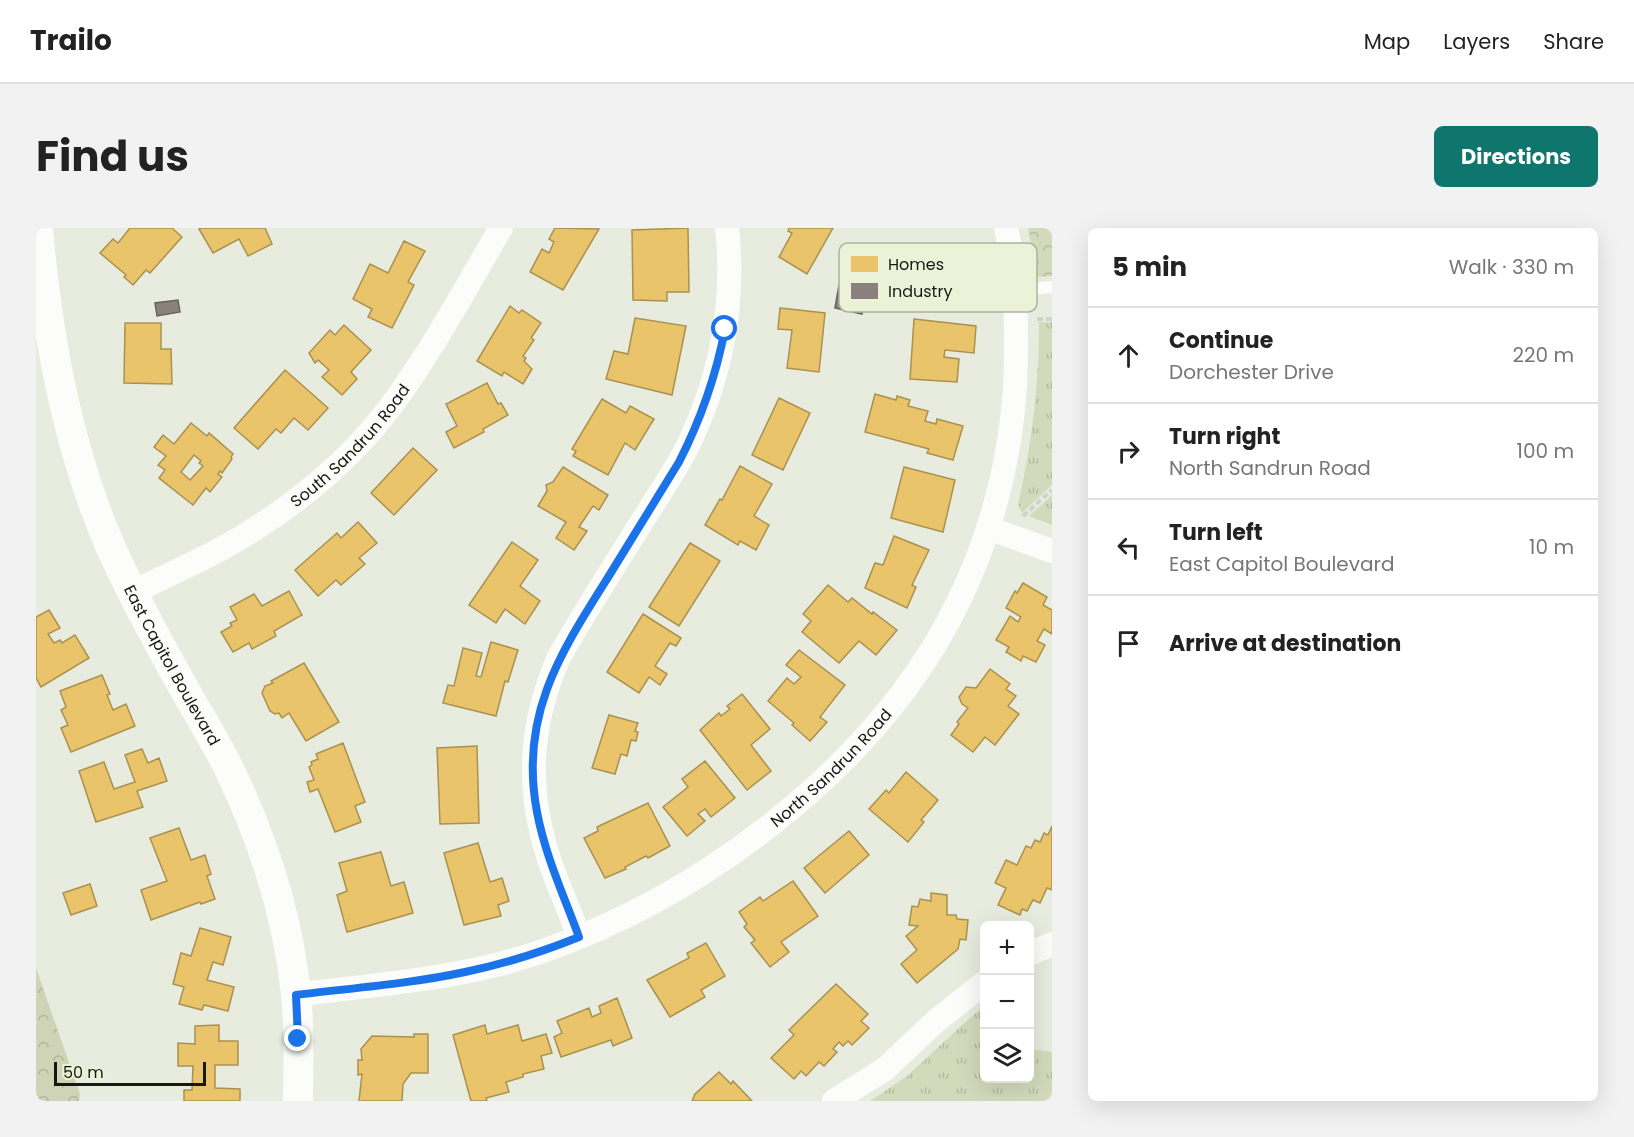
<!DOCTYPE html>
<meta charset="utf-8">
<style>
body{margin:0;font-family:Poppins,sans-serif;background:#f2f2f2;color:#222}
.controls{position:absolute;right:18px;bottom:18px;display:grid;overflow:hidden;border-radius:9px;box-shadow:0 6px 24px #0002}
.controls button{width:54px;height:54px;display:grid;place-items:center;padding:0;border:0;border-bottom:2px solid #e0e0e0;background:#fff;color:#222;font:30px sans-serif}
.scale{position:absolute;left:18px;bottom:15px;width:152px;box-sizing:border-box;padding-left:6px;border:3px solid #171910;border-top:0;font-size:16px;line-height:21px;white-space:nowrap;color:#171910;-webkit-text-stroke:4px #ecf2d8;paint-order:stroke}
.stop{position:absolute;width:18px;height:18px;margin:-14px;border:4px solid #1a73e8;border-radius:50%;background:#fff}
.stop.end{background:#1a73e8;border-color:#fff;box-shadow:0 2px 6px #0008}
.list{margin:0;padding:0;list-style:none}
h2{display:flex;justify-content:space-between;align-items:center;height:78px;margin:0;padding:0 24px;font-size:26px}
h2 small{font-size:20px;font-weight:400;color:#767676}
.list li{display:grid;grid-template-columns:39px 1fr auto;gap:18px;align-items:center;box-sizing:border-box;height:96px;padding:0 24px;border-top:2px solid #e0e0e0}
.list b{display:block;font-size:22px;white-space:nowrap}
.list p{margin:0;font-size:20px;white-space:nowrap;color:#767676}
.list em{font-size:20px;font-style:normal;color:#767676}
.icon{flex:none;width:33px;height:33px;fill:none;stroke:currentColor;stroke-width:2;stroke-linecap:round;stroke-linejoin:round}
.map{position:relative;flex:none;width:1016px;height:873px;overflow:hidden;border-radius:9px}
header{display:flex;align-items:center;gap:36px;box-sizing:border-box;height:84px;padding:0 30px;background:#fff;border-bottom:2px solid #e0e0e0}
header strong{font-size:28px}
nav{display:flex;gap:33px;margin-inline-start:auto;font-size:21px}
.intro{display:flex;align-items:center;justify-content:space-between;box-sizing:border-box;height:144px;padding:0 36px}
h1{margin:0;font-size:42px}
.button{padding:15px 27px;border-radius:9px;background:#0f766e;color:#fff;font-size:21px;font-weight:700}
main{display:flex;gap:36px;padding:0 36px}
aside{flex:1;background:#fff;border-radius:9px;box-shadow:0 6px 24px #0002}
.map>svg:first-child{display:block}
.grass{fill:url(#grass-tufts)}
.forest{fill:url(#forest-crowns)}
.park{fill:url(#park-crowns)}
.homes{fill:#e9c46a;stroke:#aa914f;stroke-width:1.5;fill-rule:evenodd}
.industry{fill:#8a817c;stroke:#68625c;stroke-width:1.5}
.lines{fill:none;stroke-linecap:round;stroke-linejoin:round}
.path{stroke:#d1d2ce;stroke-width:4;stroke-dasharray:6 3;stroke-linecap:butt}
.service{stroke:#fcfcfa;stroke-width:12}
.minor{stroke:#fcfcfa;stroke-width:24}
.tertiary{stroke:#fcfcfa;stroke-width:30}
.route{stroke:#1a73e8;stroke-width:8}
.labels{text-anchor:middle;stroke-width:6;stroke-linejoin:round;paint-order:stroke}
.street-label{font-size:16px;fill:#171910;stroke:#ecf2d8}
.key{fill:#ecf2d8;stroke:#acb19c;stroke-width:1.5}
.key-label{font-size:16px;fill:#171910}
</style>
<header>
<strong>Trailo</strong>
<nav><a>Map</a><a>Layers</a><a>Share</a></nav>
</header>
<div class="intro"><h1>Find us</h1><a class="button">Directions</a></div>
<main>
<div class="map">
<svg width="1016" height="873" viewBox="0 0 1016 873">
<defs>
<pattern id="grass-tufts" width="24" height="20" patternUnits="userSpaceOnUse" patternTransform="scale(1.5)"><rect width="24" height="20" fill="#d3dabb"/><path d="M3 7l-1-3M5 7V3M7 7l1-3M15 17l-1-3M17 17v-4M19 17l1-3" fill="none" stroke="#b4baa0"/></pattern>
<pattern id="forest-crowns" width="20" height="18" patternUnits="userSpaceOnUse" patternTransform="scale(1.5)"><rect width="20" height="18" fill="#ced4b5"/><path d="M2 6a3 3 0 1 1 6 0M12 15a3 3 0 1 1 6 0" fill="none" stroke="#b0b59b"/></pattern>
<pattern id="park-crowns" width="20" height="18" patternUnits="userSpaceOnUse" patternTransform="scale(1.5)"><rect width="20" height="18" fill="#d3dabb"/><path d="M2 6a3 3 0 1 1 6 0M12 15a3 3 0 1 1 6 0" fill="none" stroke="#b4baa0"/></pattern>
</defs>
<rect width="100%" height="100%" fill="#e8ecde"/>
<g class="grass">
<path d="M1003 94H1016V257L986 285 982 276C996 216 1003 156 1003 94Z"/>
<path d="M1016 267V297L993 288Z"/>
<path d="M948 778V850H993L994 821 1016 824V873H834L870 849 926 797Z"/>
</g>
<path class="forest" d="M0 740 44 866 43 873H0Z"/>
<path class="park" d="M992 0H1016V48L1001 49Z"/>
<g class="homes">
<path d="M94 0H136L146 9 114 45 110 42 97 57 88 49 90 47 64 25 77 11 82 15Z"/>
<path d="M165 0H229L236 16 212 28 203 11 177 25 163 1Z"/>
<path d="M519 0 563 1 527 62 494 44 506 21 513 25 518 14 513 11Z"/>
<path d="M652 0 653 64H631V73L597 72 596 2Z"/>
<path d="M753 0H797L771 46 743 29 756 5 752 3Z"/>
<path d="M368 13 389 23 372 54 378 57 356 100 332 89 336 81 317 71 334 36 352 45Z"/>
<path d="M474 78 483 85 486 82 505 95 495 110 498 112 487 128 490 130 488 133 496 141 487 156 468 144 466 148 441 133Z"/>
<path d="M744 80 789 85 783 144 751 140 756 102 742 101Z"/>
<path d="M599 90 650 98 636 167 570 151 578 123 592 126Z"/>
<path d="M878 91 940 98 938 125 909 122 908 129 923 131 921 154 874 151Z"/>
<path d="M89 95H125V121H135L136 156 88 155Z"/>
<path d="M308 97 335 122 315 144 321 151 306 167 286 149 293 142 282 132 279 135 273 125 294 102 299 107Z"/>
<path d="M249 142 292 180 272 202 258 190 245 205 240 201 222 221 198 200Z"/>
<path d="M451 155 462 176 465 175 472 187 447 201 448 204 418 220 410 204 421 198 410 176Z"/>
<path d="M839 166 860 172 861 168 874 172 872 178 892 183 889 193 900 196 901 191 927 198 917 232 891 225 893 221 829 204Z"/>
<path d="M743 170 774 185 747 242 716 227Z"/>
<path d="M566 171 590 185 594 178 618 191 599 222 589 215 572 247 537 228 540 223 536 221Z"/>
<path d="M155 195 171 208 173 205 197 226 195 229 196 231 186 245 184 243 182 246 186 249 174 264 170 260 157 277 123 250 129 242 122 237 130 228 118 219 127 207 138 216ZM158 227 165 233 163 235 167 238 154 252 145 244Z"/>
<path d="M377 220 401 242 358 287 335 265Z"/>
<path d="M704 238 736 256 718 288 733 297 720 322 704 313 702 317 669 297 684 271 686 272Z"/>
<path d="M527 239 572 267 563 282 557 278 543 299 551 303 538 322 520 310 530 294 502 278 511 263 510 257 517 254Z"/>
<path d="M868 239 919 252 907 304 855 290Z"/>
<path d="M322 294 341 315 323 330 329 336 305 357 300 352 282 368 259 342 301 305 305 310Z"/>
<path d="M858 308 893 322 876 357 880 359 871 380 829 360 839 335 847 337Z"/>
<path d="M476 314 502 332 484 358 504 373 489 396 469 381 460 395 433 377Z"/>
<path d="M654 315 684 333 643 398 613 379Z"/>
<path d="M987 355 1011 369 1007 377 1016 382V406L1008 401 1001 413 1009 417 1000 434 987 428 985 433 970 424 973 419 960 412 974 388 982 394 985 389 970 380 979 363 981 365Z"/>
<path d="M792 357 812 374 816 370 836 386 837 384 861 402 840 427 823 413 803 435 766 404 775 393 767 386Z"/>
<path d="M253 363 266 387 238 403 240 408 216 421 213 415 197 424 185 404 196 398 194 395 201 392 194 379 218 366 226 378Z"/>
<path d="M13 382 24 400 12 406 18 415 24 412 26 415 39 407 53 430 5 459 0 450V389Z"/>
<path d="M607 386 645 410 640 418 634 415 619 438 631 446 624 457 613 449 603 465 571 444Z"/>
<path d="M455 414 482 422 472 454 469 453 460 488 407 475 412 457 418 458 427 420 446 425 440 448 445 449Z"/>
<path d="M763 422 809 457 784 489 791 494 774 513 756 497 758 495 732 473 751 450 758 456 765 449 750 437Z"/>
<path d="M268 435 303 494 270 513 253 485 246 490 243 485 239 486 234 483 226 465 229 458 237 455 235 453Z"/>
<path d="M954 441 974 456 970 461 980 468 972 478 983 486 959 517 949 509 937 524 915 507 923 496 921 494 932 480 926 476 923 469 930 459 940 460Z"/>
<path d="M66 447 74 466 71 467 77 482 90 476 99 498 35 524 25 500 32 497 25 482 30 479 24 463Z"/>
<path d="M706 466 734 501 715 517 735 543 711 562 664 502 683 485 685 488 694 481 691 478Z"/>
<path d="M573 487 602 495 599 503 602 504 600 513 595 512 591 528 585 526 579 546 556 540Z"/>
<path d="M307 515 329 574 319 578 325 594 299 604 282 561 274 564 271 554 278 552 273 539 276 537 275 534 282 531 280 526Z"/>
<path d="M441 518 443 595 404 596 401 520Z"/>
<path d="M106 521 112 535 123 530 131 553 101 563 107 579 60 594 43 543 68 534 78 561 99 554 89 527Z"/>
<path d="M669 533 699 570 675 589 669 581 662 586 669 593 651 608 627 579 652 559 646 551Z"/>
<path d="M870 544 902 572 885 592 888 594 872 614 833 581 850 562 853 565Z"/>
<path d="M612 575 634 618 612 630 610 628 589 639 590 641 569 650 548 610 562 603 561 599Z"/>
<path d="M1016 598V662L1011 660 1004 675 997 672 991 683 986 681 984 687 962 677 970 660 959 655 970 632 981 637 990 618 995 620 999 612 1004 614 1008 605 1012 607Z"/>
<path d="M143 600 155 632 169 627 175 646 171 648 179 671 165 676 164 674 115 692 105 662 131 653 114 610Z"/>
<path d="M813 603 833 627 789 665 768 640Z"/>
<path d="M442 615 454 654 466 650 473 673 462 677 465 688 428 697 408 625Z"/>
<path d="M345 624 355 658 368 654 377 685 311 704 301 667 311 663 303 635Z"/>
<path d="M757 653 782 688 745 714 753 724 734 739 715 715 719 712 708 699 711 696 703 684 724 669 727 673Z"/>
<path d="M54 656 61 678 35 687 27 665Z"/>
<path d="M895 665 911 667V687H920L921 691 932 692 930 712 924 711 922 721 881 755 865 736 881 722 870 708 882 698 873 697 876 678 882 679 884 671 895 673Z"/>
<path d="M164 700 195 709 187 737 177 734 171 752 198 759 192 783 168 777 166 782 143 776 148 759 137 756 145 725 155 728Z"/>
<path d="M670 715 689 748 665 762 669 769 634 789 611 752 653 730 651 725Z"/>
<path d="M800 756 832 786 825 793 833 800 816 817 812 813 807 818 803 814 797 821 801 824 788 838 783 834 770 848 765 843 758 851 735 830 758 807 753 802Z"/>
<path d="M581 770 596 810 577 818 575 812 525 829 518 809 526 805 521 793 553 780 556 789 565 785 563 778Z"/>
<path d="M183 797V813H202V837H179V860L204 861V873H148V862H156L157 838H142V815L159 816V798Z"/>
<path d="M449 797 451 806 482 797 486 813 510 806 516 825 505 828 508 841 487 846V849L470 854 473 864 450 870 451 873H435L417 807Z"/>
<path d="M378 806H392V845H375L367 856 366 873H323L326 846 322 847V832H326L325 821 336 808 378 809Z"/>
<path d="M683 844 695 856 697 853 716 873H656L659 866Z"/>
</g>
<g class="industry">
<path d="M803 57 830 63 826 86 799 80Z"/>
<path d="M142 72 144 84 121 88 119 75Z"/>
</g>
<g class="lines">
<g class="path">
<path d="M1001 91H1016"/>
<path d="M987 288 1016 262"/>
</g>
<path class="service" d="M978 63 1016 59"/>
<g class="minor">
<path d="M952 300 1016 323"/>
<path id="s1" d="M96 365C137 344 179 327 217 302 267 271 316 229 352 182 395 125 429 61 465 0"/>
<path d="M543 709C534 683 522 658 513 631 490 560 493 498 523 429 551 380 582 332 612 284 627 260 644 236 656 209 686 143 699 72 691 0"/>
<path d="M993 726 1016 716"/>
<path id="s2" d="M260 767C343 756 427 751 507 723 659 670 816 554 900 415 952 328 980 226 980 125 980 84 980 40 970 0"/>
<path d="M798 873 849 841 900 793 948 755"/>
</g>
<path class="tertiary" id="s3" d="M2 0C11 109 31 219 75 320 97 369 123 416 150 464 164 489 180 514 193 541 227 611 252 688 260 766 264 801 262 838 262 873"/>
</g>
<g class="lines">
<path class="route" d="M262 811 260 767C316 760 373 756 429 744 468 736 506 724 543 709 528 668 509 627 501 584 483 489 523 427 571 351 595 312 619 273 643 234 665 191 680 148 689 101"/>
</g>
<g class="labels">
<g class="street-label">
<text dy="6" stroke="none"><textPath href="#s1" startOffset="266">South Sandrun Road</textPath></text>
<text dy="6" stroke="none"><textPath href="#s3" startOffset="462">East Capitol Boulevard</textPath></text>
<text dy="6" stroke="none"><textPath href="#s2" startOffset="596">North Sandrun Road</textPath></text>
</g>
</g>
<rect x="803" y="15" width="198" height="69" rx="9" class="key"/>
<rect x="815" y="28" width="27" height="16" fill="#e9c46a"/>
<rect x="815" y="55" width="27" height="16" fill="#8a817c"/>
<g class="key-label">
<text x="852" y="42">Homes</text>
<text x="852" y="69">Industry</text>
</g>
</svg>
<div class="controls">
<button>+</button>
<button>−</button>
<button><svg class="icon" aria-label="layers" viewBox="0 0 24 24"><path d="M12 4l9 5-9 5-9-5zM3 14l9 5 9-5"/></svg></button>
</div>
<div class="scale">50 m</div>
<div class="stop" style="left:689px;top:101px"></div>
<div class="stop end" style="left:262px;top:811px"></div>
</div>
<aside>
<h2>5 min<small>Walk · 330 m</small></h2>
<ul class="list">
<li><svg class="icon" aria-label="ahead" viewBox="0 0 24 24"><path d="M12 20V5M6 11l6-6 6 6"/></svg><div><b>Continue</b><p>Dorchester Drive</p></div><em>220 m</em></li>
<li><svg class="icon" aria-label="right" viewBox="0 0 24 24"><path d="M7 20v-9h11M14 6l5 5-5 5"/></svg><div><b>Turn right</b><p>North Sandrun Road</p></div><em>100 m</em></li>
<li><svg class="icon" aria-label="left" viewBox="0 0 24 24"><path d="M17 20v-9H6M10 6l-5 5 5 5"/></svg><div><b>Turn left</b><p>East Capitol Boulevard</p></div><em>10 m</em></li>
<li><svg class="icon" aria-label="arrive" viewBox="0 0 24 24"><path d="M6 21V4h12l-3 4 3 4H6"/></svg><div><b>Arrive at destination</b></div></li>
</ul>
</aside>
</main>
